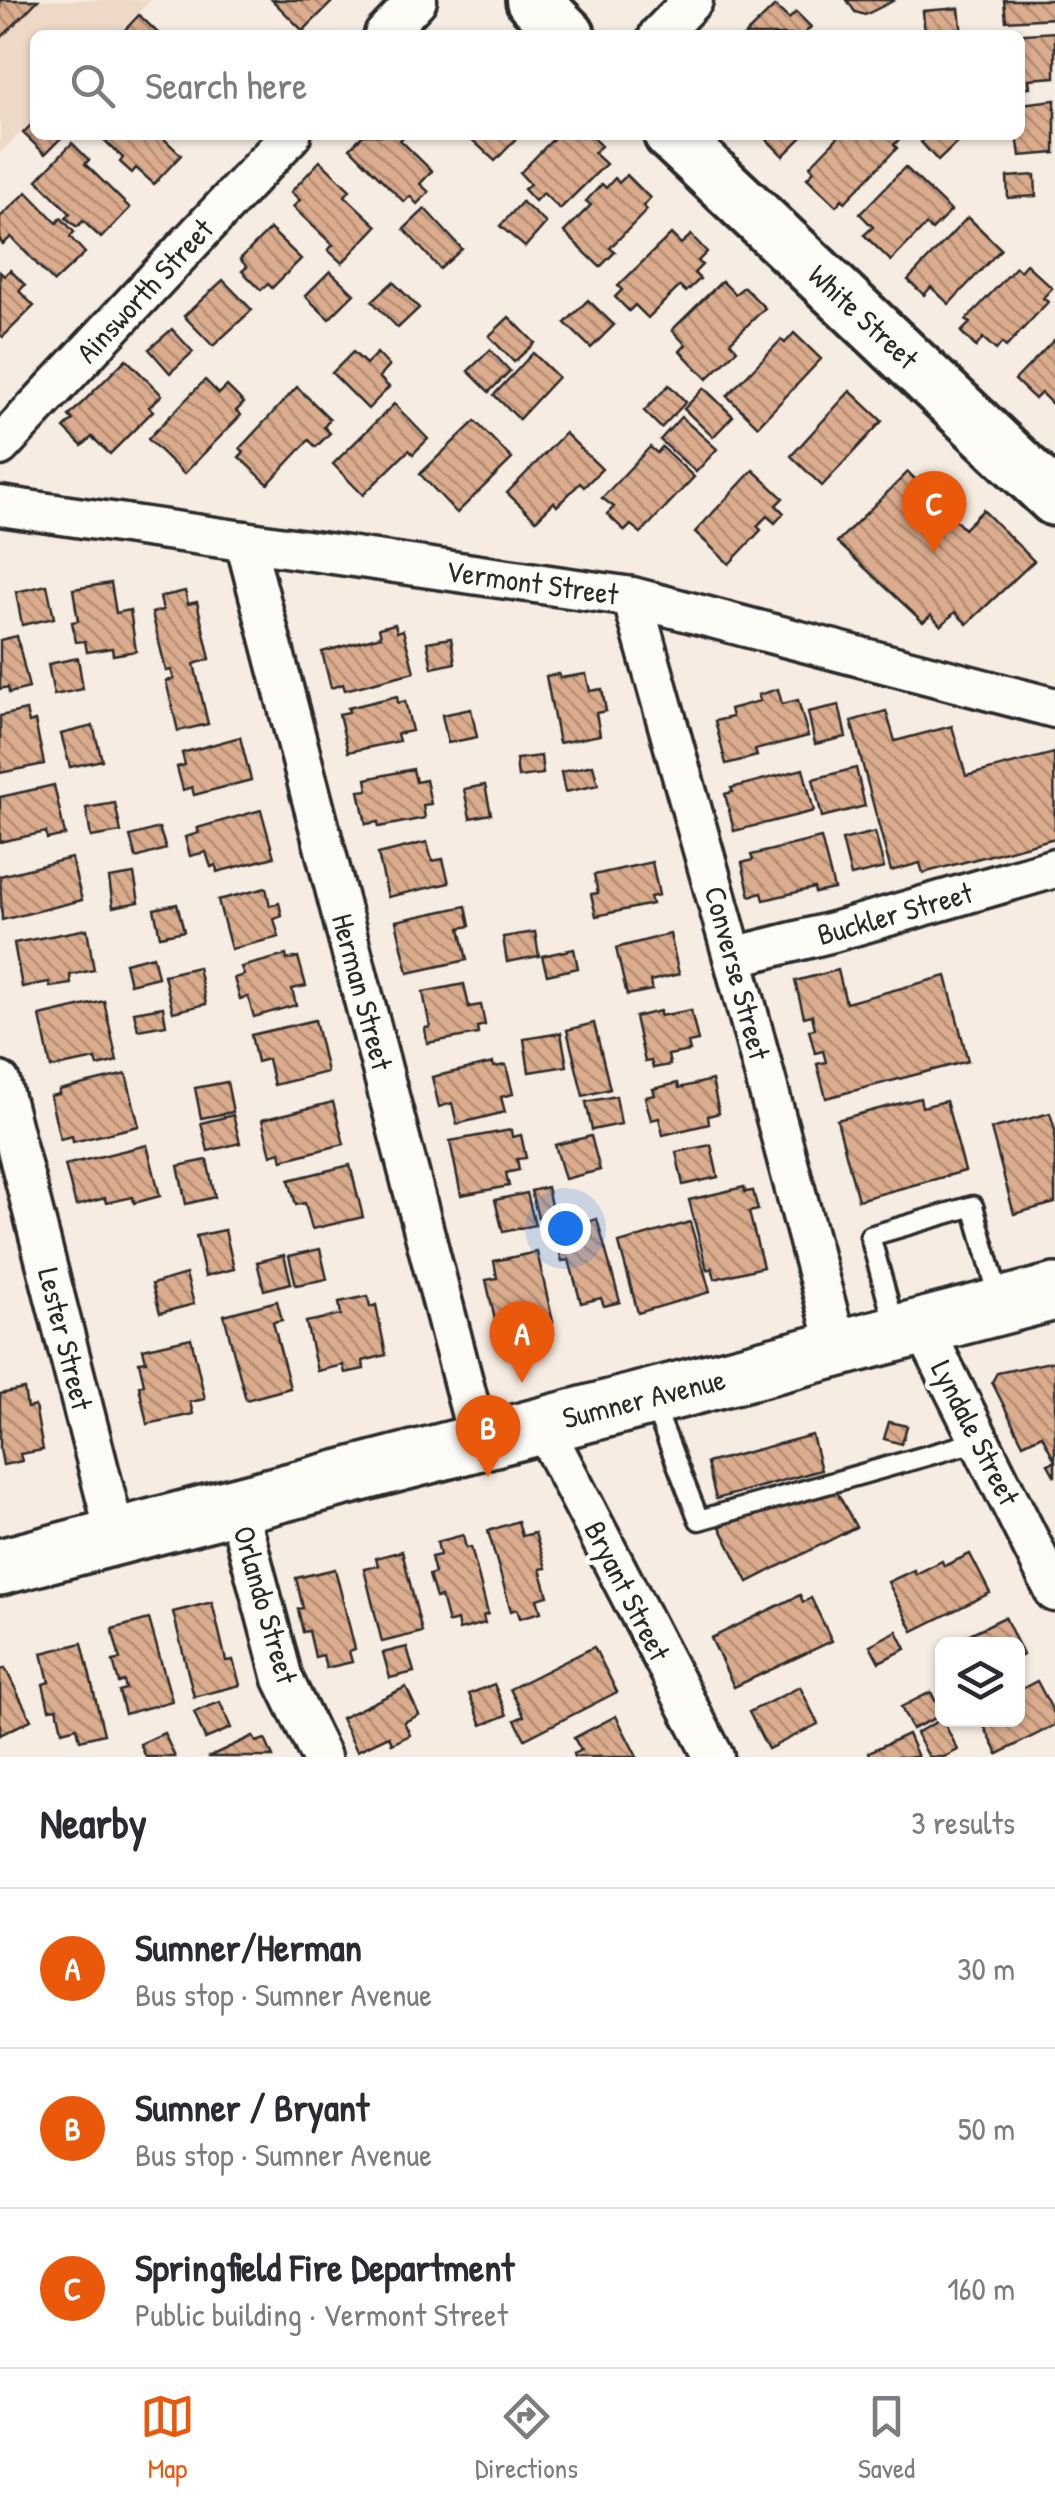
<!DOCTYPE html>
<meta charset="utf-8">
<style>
body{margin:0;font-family:"Patrick Hand",sans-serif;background:#f7f7f7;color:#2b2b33}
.controls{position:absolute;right:30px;bottom:30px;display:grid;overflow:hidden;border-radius:15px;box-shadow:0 2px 8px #0004}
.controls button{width:90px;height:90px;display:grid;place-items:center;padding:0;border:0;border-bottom:2px solid #e1e1e2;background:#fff;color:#2b2b33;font:50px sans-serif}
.you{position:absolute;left:565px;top:1228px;width:35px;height:35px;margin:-25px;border:8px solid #fff;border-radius:50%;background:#1a73e8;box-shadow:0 0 0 15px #1a73e833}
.badge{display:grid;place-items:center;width:65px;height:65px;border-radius:50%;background:#ea580c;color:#fff;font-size:32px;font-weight:700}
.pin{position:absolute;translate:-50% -82px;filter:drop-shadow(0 2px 5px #0008)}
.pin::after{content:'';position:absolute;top:52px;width:35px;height:30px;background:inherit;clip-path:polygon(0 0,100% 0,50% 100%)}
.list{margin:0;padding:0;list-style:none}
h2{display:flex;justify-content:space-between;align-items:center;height:130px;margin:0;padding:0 40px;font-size:42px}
h2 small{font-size:32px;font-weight:400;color:#7c7c81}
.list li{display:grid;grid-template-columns:65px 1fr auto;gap:30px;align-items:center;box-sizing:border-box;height:160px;padding:0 40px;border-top:2px solid #e1e1e2}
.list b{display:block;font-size:38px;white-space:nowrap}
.list p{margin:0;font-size:32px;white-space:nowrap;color:#7c7c81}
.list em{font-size:32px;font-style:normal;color:#7c7c81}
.icon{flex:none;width:55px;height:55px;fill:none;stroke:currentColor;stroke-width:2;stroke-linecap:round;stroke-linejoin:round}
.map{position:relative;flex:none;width:1055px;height:1757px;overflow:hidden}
.search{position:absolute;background:#fff;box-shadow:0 2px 8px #0004;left:30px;right:30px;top:30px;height:110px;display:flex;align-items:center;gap:25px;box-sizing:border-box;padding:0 35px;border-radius:15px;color:#7c7c81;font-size:38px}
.sheet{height:610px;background:#fff}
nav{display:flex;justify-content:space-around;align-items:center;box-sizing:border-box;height:140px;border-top:2px solid #e1e1e2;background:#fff;font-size:28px;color:#7c7c81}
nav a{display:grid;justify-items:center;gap:5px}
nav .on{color:#ea580c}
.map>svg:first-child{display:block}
.built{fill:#eed9c8}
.building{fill:url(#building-back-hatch);stroke:#2b2b2b;stroke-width:2.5}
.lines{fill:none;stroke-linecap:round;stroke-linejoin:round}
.service-casing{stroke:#2b2b2b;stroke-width:25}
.minor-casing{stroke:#2b2b2b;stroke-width:45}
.secondary-casing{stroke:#2b2b2b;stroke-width:60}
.primary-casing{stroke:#2b2b2b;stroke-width:62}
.service{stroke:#fdfcf7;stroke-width:18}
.minor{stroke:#fdfcf7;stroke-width:38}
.secondary{stroke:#fdfcf7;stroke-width:52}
.primary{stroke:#fdfcf7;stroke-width:55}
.labels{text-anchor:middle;stroke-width:9;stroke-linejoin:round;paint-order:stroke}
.street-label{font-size:30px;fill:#2b2b2b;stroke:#fdfcf7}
</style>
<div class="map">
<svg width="1055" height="1757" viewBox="0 0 1055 1757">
<defs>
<pattern id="building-back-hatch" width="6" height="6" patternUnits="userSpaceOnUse" patternTransform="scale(2.5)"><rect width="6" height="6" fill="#dbac8d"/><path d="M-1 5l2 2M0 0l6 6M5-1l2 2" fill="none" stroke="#b28c73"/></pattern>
</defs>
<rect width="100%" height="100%" fill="#f6ece2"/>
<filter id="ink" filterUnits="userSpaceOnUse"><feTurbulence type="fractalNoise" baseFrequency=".01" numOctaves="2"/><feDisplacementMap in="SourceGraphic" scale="20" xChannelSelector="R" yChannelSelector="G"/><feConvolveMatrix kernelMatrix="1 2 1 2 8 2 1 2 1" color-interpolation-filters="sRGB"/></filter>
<g filter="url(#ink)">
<path class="built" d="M0 0H151L116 35H35V118L0 153Z"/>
<g class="building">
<path d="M0 0H38L0 39Z"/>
<path d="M272 0H334L303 31Z"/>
<path d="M847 0H895L865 15 855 12Z"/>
<path d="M1004 0H1055V18L1006 21Z"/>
<path d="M775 6 789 19 796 12 811 27 803 35H745Z"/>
<path d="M959 8 962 35H925L923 11Z"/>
<path d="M139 15 160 35H120Z"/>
<path d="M1055 32V77L1029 79 1030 87 1020 88V35H1009Z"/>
<path d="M1055 100V153L1020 156 1017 135H1020V104Z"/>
<path d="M35 121V135H64L45 154 23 133Z"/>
<path d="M99 135H160L181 155 154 184 136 168 132 173 120 162 123 158Z"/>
<path d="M363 135H405L400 140 432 171 420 184 429 192 417 204 410 196 404 202 350 148Z"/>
<path d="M467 135H520L495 161Z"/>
<path d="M557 135 580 137 590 135 601 146 594 153 606 164 560 209 543 193 535 201 524 189 530 184 520 173Z"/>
<path d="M762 135H804L783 156Z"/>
<path d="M840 135H899L901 137 894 145 897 148 845 202 842 199 836 206 807 178 814 171 810 166Z"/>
<path d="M929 135H958L961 139 938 161 921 142Z"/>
<path d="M72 143 89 160 85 164 130 208 101 238 83 221 77 227 66 218 70 213 37 180Z"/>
<path d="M320 161 350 190 345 196 377 226 342 263 328 250 333 245 293 207 300 200 291 192Z"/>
<path d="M905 167 951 211 932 230 926 225 891 261 864 235 873 227 860 214Z"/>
<path d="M627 175 650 198 643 206 647 210 610 248 615 252 600 267 564 232 591 205 586 201 602 184 606 188 615 178 619 183Z"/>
<path d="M1035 175 1036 196 1008 198 1007 177Z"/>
<path d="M27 192 57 223 61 218 74 232 70 237 85 253 54 282 11 237 3 244 0 241V217Z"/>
<path d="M522 202 546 223 525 247 500 226Z"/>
<path d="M425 209 462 249 440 269 404 229Z"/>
<path d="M968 217 1001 249 949 304 931 287 924 295 908 280Z"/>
<path d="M270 229 301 259 272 288 268 284 261 290 242 271 247 267 240 259Z"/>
<path d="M671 234 681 244 691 235 707 252 698 261 702 265 694 273 700 279 686 292 680 286 648 318 635 305 629 311 615 297 622 290 618 286Z"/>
<path d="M1026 264 1052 288 1043 298 1048 302 1006 347 1002 343 996 350 983 338 976 347 961 332 970 323 966 320 1016 267 1020 271Z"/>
<path d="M10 270 25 285 19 291 34 306 3 337 0 335V272L4 276Z"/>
<path d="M330 271 354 294 329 319 305 296Z"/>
<path d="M223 280 252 310 213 346 184 316Z"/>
<path d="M722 281 735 294 744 287 765 308 730 342 737 350 707 379 680 351 686 345 672 330Z"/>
<path d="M393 282 419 308 398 328 372 301Z"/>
<path d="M588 300 614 325 591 348 565 323Z"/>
<path d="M509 317 535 343 514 362 489 336Z"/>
<path d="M172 329 193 352 170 373 149 349Z"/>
<path d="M794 333 821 359 758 426 727 396 781 340 785 343Z"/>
<path d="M1055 339V405L1054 406 1041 393 1035 399 1015 380Z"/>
<path d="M490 350 510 371 489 392 468 371Z"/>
<path d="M353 352 366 364 377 353 389 366 379 377 389 387 368 409 332 373Z"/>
<path d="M533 353 558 377 519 419 494 395Z"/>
<path d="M126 359 162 395 149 407 153 411 110 454 92 437 82 446 64 428 73 420 69 416Z"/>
<path d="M205 380 219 394 227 386 244 403 236 411 241 415 184 474 148 439Z"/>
<path d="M669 385 686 402 661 428 644 411Z"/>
<path d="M297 387 330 419 324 427 330 433 316 447 309 440 268 484 239 457 244 452 240 448Z"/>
<path d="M704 388 733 416 713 437 684 409Z"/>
<path d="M850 391 882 421 822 486 791 456Z"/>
<path d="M394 404 428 439 413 454 409 450 363 495 333 464Z"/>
<path d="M681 417 717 449 696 472 660 440Z"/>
<path d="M475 421 512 459 457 513 420 474Z"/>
<path d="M565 433 602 469 584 487 580 483 557 506 554 502 536 520 507 493Z"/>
<path d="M650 447 657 453 662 447 694 477 641 533 631 525 625 531 607 514 614 507 602 498Z"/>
<path d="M753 470 783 498 776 505 784 513 775 523 767 516 757 526 761 530 729 564 695 532Z"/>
<path d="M908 472 964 529 983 510 1034 561 967 624 955 612 941 626 931 615 923 622 837 542Z"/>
<path d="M111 583 116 613 130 610 136 651 113 655 112 648 87 652 85 641 76 642 72 622 78 621 73 589Z"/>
<path d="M47 585 54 618 22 625 16 592Z"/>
<path d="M185 591 188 604 197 602 210 659 194 664 208 724 178 731 166 681 174 679 171 670 166 671 152 613 163 610 160 597Z"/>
<path d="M395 624 397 632 403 630 414 672 345 690 343 684 331 688 322 652 381 636 379 628Z"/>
<path d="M17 636 29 688 9 693 8 687 0 689V640Z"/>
<path d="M451 638 455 663 432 668 427 642Z"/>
<path d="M78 658 83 689 54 695 48 664Z"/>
<path d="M559 674 560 678 586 674 590 691 602 689 606 711 596 713 600 735 559 743 546 676Z"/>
<path d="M778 689 782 704 798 700 808 736 755 750 757 756 726 764 715 721 732 717 730 709 760 701 758 695Z"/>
<path d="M397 696 398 703 405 701 412 731 397 734 399 741 348 752 339 714 349 712 348 708Z"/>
<path d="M839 705 846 737 815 744 808 712Z"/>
<path d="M471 709 477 737 448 743 442 715Z"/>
<path d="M26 710 29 723 35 721 44 764 0 773V716Z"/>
<path d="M886 711 895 741 952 726 966 776 1054 753 1055 838 923 873 920 863 891 871 851 721Z"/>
<path d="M93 726 102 760 70 767 61 734Z"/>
<path d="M240 737 251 780 194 795 192 787 183 790 177 767 185 765 182 753Z"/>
<path d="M541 756 543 774 518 777 516 759Z"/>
<path d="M593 765 598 785 565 792 561 772Z"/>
<path d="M856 768 865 806 822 817 813 779Z"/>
<path d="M413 769 416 782 426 780 431 804 423 805 425 818 379 827 378 822 366 824 359 791 368 790 366 779Z"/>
<path d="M803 769 814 811 734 831 725 794 733 792 731 788Z"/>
<path d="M54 785 65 835 47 839 46 832 0 842V797Z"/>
<path d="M485 785 491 814 470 818 464 789Z"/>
<path d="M115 803 121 832 91 837 86 808Z"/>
<path d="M261 810 274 857 217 872 216 865 211 867 206 852 190 856 185 837 199 833 197 828Z"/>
<path d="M159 828 166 849 136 858 130 836Z"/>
<path d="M875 832 884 868 851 876 842 840Z"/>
<path d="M821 838 834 889 815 893 814 888 764 900 762 893 750 896 742 863 753 860 751 855Z"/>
<path d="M427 842 432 861 443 859 449 883 388 897 378 854Z"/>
<path d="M71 858 82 900 2 920 0 876Z"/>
<path d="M652 862 659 895 650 897 652 904 596 916 591 894 598 893 594 875Z"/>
<path d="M134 874 139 902 113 907 109 878Z"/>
<path d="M266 888 270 906 279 903 282 916 274 919 279 937 231 949 218 900Z"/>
<path d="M177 904 184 931 160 936 154 909Z"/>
<path d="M466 906 470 926 460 928 467 960 408 973 396 921Z"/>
<path d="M87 929 94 970 70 975 71 984 50 987 49 982 22 987 14 943Z"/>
<path d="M535 932 539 956 507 962 503 937Z"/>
<path d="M670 934 679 974 650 981 652 990 627 995 616 948Z"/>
<path d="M574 949 578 968 547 975 542 956Z"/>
<path d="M286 955 287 960 298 957 306 986 292 989 296 1005 254 1017 248 997 240 999 234 978 244 975 241 967Z"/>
<path d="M153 956 158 977 130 984 125 963Z"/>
<path d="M198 967 206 1004 173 1012 164 975Z"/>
<path d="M838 970 846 1003 946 976 968 1061 826 1098 817 1064 826 1062 823 1051 815 1053 809 1030 815 1029 812 1015 804 1017 795 981Z"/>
<path d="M464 984 469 1007 481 1005 485 1025 477 1027 478 1034 427 1043 425 1028 430 1027 423 992Z"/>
<path d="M104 1001 117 1061 98 1066 96 1059 51 1068 40 1016Z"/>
<path d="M163 1007 166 1025 138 1030 134 1012Z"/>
<path d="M691 1010 698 1041 688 1043 690 1051 668 1055 670 1065 653 1068 651 1061 645 1062 635 1017 660 1011V1016Z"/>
<path d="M315 1020 327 1072 274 1085 268 1059 257 1062 251 1035Z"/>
<path d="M594 1023 610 1089 583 1096 567 1030Z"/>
<path d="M561 1033 567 1066 529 1072 524 1039Z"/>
<path d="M493 1063 494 1067 506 1065 513 1094 501 1097 505 1112 457 1124 452 1103 439 1107 432 1077Z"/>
<path d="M126 1074 139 1126 73 1142 72 1136 60 1139 50 1096 59 1094V1090Z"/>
<path d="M712 1080 719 1113 708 1116 709 1124 663 1135 659 1118 651 1120 645 1097 655 1095 653 1089 678 1083 679 1088Z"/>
<path d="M227 1082 233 1112 201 1118 195 1088Z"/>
<path d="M616 1096 621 1124 592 1130 586 1102Z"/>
<path d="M920 1098 922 1107 946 1101 965 1171 858 1200 837 1120Z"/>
<path d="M333 1102 344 1144 282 1160 280 1152 271 1155 262 1120Z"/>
<path d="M1050 1113 1055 1130V1203L1014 1214 991 1129Z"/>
<path d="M233 1115 240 1143 208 1151 201 1123Z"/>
<path d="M511 1130 512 1137 521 1135 526 1158 517 1159 519 1170 506 1173 509 1186 461 1195 450 1141Z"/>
<path d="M591 1136 600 1170 565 1179 555 1145Z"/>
<path d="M147 1145 160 1196 134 1203 133 1197 106 1203 105 1198 76 1206 65 1165Z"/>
<path d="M711 1145 718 1177 683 1185 676 1152Z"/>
<path d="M207 1160 215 1197 186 1204 178 1166Z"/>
<path d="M350 1165 363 1217 312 1229 305 1203 296 1205 289 1180Z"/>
<path d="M547 1187 553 1215 538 1218 531 1191Z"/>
<path d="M744 1187 745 1192 753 1191 758 1210 749 1212 763 1267 715 1279 712 1268 707 1270 689 1200Z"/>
<path d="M527 1193 535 1225 503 1232 495 1200Z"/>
<path d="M597 1219 620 1302 604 1306 601 1298 581 1303 569 1260 562 1261 554 1231Z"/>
<path d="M690 1222 710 1292 638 1313 619 1243Z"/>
<path d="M225 1230 234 1269 205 1276 196 1236Z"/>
<path d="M320 1249 327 1279 296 1285 289 1256Z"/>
<path d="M537 1252 553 1322 511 1332 507 1317 495 1320 486 1280 497 1278 494 1261Z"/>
<path d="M284 1255 291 1283 264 1290 257 1262Z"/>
<path d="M186 1274 194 1304 160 1313 152 1284Z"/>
<path d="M368 1296 370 1307 376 1305 386 1355 363 1361 364 1369 345 1373 343 1365 317 1371 306 1322 341 1315 339 1302Z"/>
<path d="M277 1301 282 1320 273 1322 290 1388 246 1400 224 1315Z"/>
<path d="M191 1338 205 1399 190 1402 193 1414 147 1424 139 1386 144 1384 139 1362 146 1361 143 1349Z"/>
<path d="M1055 1361V1477L1048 1464 1055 1461 1042 1435 1023 1444 992 1382 997 1373Z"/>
<path d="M24 1389 27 1408 35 1406 43 1450 20 1454 22 1461 3 1465 0 1449V1394Z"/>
<path d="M889 1422 907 1426 902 1444 884 1439Z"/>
<path d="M812 1435 821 1470 716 1499 707 1463Z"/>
<path d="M837 1492 856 1527 748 1582 720 1527 755 1510Z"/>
<path d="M518 1521 522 1536 535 1533 546 1568 540 1569 548 1596 537 1599 541 1612 520 1618 517 1609 511 1611 488 1531Z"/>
<path d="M463 1535 466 1548 471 1547 488 1614 483 1616 485 1623 459 1630 457 1620 448 1623 441 1597 436 1598 429 1575 435 1573 431 1557 440 1555 437 1542Z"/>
<path d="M402 1551 422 1632 382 1642 364 1569 378 1566 376 1558Z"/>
<path d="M970 1554 990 1593 913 1631 888 1582 914 1570 916 1574 942 1561 944 1566Z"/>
<path d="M335 1569 355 1649 349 1651 352 1662 326 1668 323 1655 315 1657 309 1631 303 1632 298 1609 303 1608 296 1578Z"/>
<path d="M800 1595 803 1602 811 1598 832 1641 734 1687 711 1638Z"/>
<path d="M212 1602 226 1661 233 1660 240 1685 194 1697 173 1612Z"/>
<path d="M1005 1617 1023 1655 1018 1658V1644H949Z"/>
<path d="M149 1619 172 1701 125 1714 119 1691 126 1689 124 1681 119 1683 113 1661 120 1659 112 1629Z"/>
<path d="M897 1631 906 1649 879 1662 870 1645Z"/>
<path d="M82 1643 104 1734 80 1740 77 1727 62 1731 57 1708 49 1709 43 1684 49 1682 42 1653Z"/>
<path d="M407 1647 414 1672 390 1678 383 1653Z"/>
<path d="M594 1647 617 1692 525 1739 515 1720 524 1716 510 1689Z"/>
<path d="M5 1668 31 1720 0 1735V1671Z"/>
<path d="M1037 1681 1055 1715V1725L998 1754 981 1720H1018V1691Z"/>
<path d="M494 1684 507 1715 482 1725 469 1694Z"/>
<path d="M406 1687 419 1715 404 1722 410 1735 392 1744 389 1736 357 1751 341 1718Z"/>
<path d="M800 1687 818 1724 768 1749 749 1712Z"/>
<path d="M931 1692 942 1715 912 1729 901 1707Z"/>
<path d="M220 1702 231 1728 205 1739 194 1712Z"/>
<path d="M616 1716 637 1757H574L573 1754 581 1750 574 1738Z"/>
<path d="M942 1719 958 1750 944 1757H929L916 1733Z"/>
<path d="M164 1733 175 1757H146L140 1744Z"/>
<path d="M908 1734 918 1757H871L869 1752Z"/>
<path d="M253 1736 256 1742 265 1739 273 1757H208Z"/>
</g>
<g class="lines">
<g class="service-casing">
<g id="service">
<path d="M895 1326 870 1236 973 1206 1000 1301"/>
<path d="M653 1403 699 1520 979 1441"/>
</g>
</g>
<g class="minor-casing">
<g id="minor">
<path d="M384 35 417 0"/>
<path d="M659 35 693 0"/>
<path d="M0 446 291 135"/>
<path d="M0 506 632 597 1055 708"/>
<path d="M245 541 479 1443"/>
<path d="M632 597 733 957 838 1350"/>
<path d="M733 957 833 932 1055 868"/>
<path d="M0 1082 116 1537"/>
<path d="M923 1327 1055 1592"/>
<path d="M542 1425 714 1757"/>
<path d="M237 1505 283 1679 321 1757"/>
</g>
</g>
<g class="secondary-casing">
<g id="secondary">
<path d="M533 0 568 35"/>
<path d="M671 135 1055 499"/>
</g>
</g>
<g class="primary-casing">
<path id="primary" d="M0 1567 1055 1292"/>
</g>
<use href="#service" class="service"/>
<use href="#minor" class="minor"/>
<use href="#secondary" class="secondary"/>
<use href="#primary" class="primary"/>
</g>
</g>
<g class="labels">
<g class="street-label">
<text transform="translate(145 291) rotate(-47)" y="10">Ainsworth Street</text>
<text transform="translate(863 317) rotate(43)" y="10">White Street</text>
<text transform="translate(532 583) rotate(8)" y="10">Vermont Street</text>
<text transform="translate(895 914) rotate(-16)" y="10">Buckler Street</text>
<text transform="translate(737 973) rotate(75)" y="10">Converse Street</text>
<text transform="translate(362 992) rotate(75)" y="10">Herman Street</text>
<text transform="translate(65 1339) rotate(76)" y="10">Lester Street</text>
<text transform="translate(644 1399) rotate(-14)" y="10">Sumner Avenue</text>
<text transform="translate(975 1433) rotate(63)" y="10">Lyndale Street</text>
<text transform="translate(627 1591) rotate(63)" y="10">Bryant Street</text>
<text transform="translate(265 1605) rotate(74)" y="10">Orlando Street</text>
</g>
</g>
</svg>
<div class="controls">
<button><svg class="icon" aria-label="layers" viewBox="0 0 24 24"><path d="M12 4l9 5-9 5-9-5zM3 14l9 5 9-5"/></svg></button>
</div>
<div class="you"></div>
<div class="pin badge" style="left:522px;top:1383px">A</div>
<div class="pin badge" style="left:488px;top:1477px">B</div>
<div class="pin badge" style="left:934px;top:553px">C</div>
<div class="search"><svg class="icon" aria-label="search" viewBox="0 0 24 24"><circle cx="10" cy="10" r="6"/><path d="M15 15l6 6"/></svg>Search here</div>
</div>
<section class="sheet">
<h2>Nearby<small>3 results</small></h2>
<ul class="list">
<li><span class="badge">A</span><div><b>Sumner/Herman</b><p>Bus stop · Sumner Avenue</p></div><em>30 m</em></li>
<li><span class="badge">B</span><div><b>Sumner / Bryant</b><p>Bus stop · Sumner Avenue</p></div><em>50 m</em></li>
<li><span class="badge">C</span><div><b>Springfield Fire Department</b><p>Public building · Vermont Street</p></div><em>160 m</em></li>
</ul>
</section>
<nav>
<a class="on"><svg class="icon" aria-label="map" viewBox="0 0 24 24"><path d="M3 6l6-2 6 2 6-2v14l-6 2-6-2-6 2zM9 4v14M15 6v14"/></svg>Map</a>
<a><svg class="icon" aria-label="directions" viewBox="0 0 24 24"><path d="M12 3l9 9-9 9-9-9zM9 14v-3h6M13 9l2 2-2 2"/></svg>Directions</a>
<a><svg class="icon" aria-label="saved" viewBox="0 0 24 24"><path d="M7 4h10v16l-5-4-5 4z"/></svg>Saved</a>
</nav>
